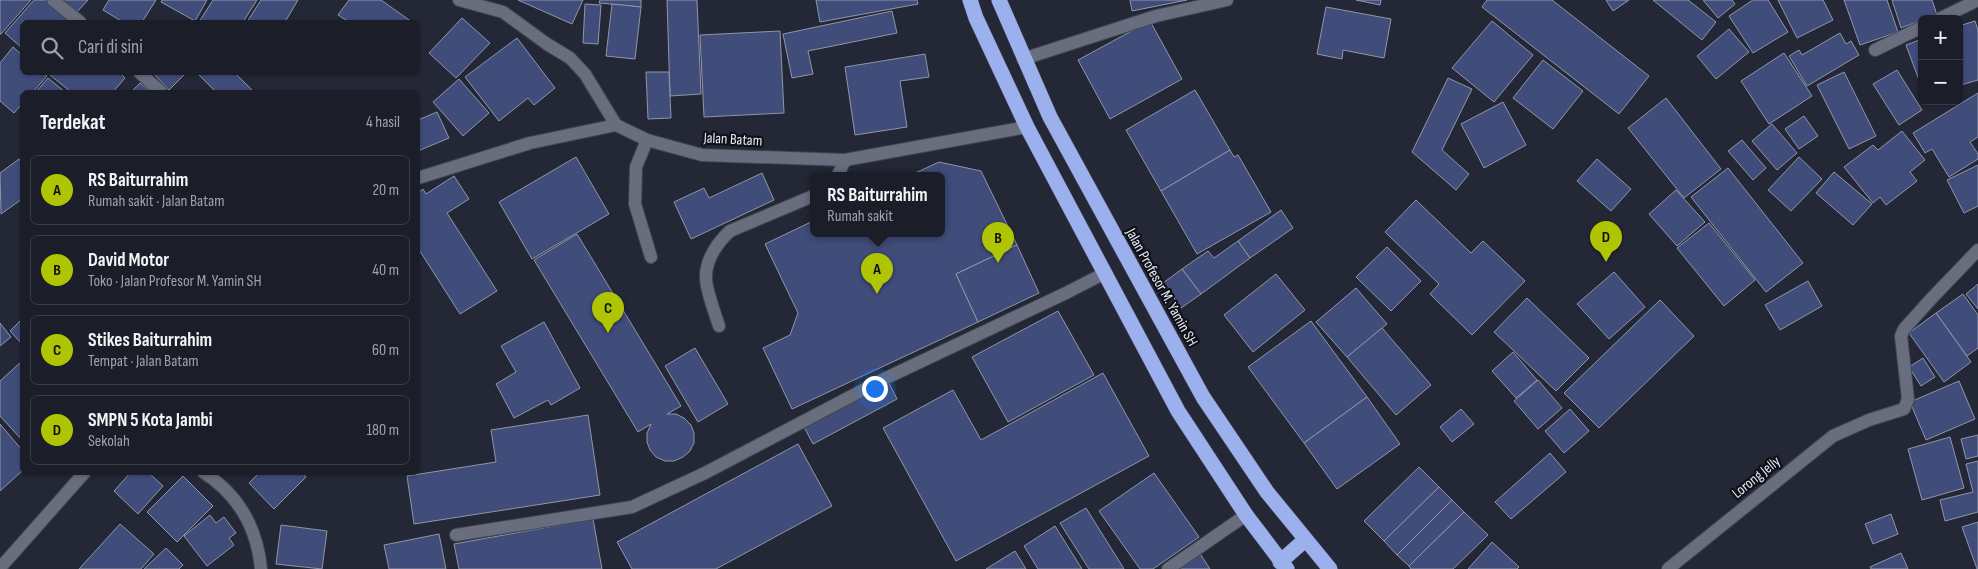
<!DOCTYPE html>
<html lang="id">
<meta charset="utf-8">
<style>
body{margin:0;font-family:"Sofia Sans Condensed",sans-serif;background:#242730;color:#f1f3f6}
.controls{position:absolute;right:15px;top:15px;display:grid;overflow:hidden;border-radius:8px;box-shadow:0 1px 4px #0004}
.controls button{width:45px;height:45px;display:grid;place-items:center;padding:0;border:0;border-bottom:1px solid #393c45;background:#1b1e28;color:#f1f3f6;font:25px sans-serif}
.you{position:absolute;left:874px;top:388px;width:18px;height:18px;margin:-12px;border:4px solid #fff;border-radius:50%;background:#1a73e8;box-shadow:0 0 0 8px #1a73e833}
.badge{display:grid;place-items:center;width:32px;height:32px;border-radius:50%;background:#afc504;color:#111;font-size:16px;font-weight:700}
.pin{position:absolute;translate:-50% -41px;filter:drop-shadow(0 1px 2px #0008)}
.pin::after{content:'';position:absolute;top:26px;width:18px;height:15px;background:inherit;clip-path:polygon(0 0,100% 0,50% 100%)}
.popup{position:absolute;left:810px;top:172px;width:135px;height:65px;box-sizing:border-box;display:grid;place-content:center;border-radius:8px;background:#1b1e28;filter:drop-shadow(0 1px 4px #0005);font-size:16px;white-space:nowrap;color:#a0a2a8}
.popup b{font-size:19px;color:#f1f3f6}
.popup::after{content:'';position:absolute;left:50%;top:100%;margin-left:-10px;border:10px solid transparent;border-top-color:#1b1e28}
.list{margin:0;padding:0;list-style:none}
h2{display:flex;justify-content:space-between;align-items:center;height:65px;margin:0;padding:0 20px;font-size:21px}
h2 small{font-size:16px;font-weight:400;color:#a0a2a8}
.list li{display:grid;grid-template-columns:32px 1fr auto;gap:15px;align-items:center;box-sizing:border-box;height:70px;margin:0 10px 10px;padding:0 10px;border:1px solid #393c45;border-radius:8px}
.list b{display:block;font-size:19px;white-space:nowrap}
.list p{margin:0;font-size:16px;white-space:nowrap;color:#a0a2a8}
.list em{font-size:16px;font-style:normal;color:#a0a2a8}
.icon{flex:none;width:28px;height:28px;fill:none;stroke:currentColor;stroke-width:2;stroke-linecap:round;stroke-linejoin:round}
.map{position:relative;flex:none;width:1978px;height:569px;overflow:hidden}
.search{position:absolute;background:#1b1e28;box-shadow:0 1px 4px #0004;left:20px;top:20px;width:400px;height:55px;display:flex;align-items:center;gap:12px;box-sizing:border-box;padding:0 18px;border-radius:8px;color:#a0a2a8;font-size:19px}
.panel{position:absolute;background:#1b1e28;box-shadow:0 1px 4px #0004;left:20px;top:90px;width:400px;height:385px;border-radius:8px}
.map>svg:first-child{display:block}
.building{fill:#404d7b;stroke:#9096a7}
.lines{fill:none;stroke-linecap:round;stroke-linejoin:round}
.minor-casing{stroke:#424651;stroke-width:14}
.highway-casing{stroke:#424651;stroke-width:16}
.minor{stroke:#696e7f;stroke-width:12}
.highway{stroke:#9db0ee;stroke-width:15}
.labels{text-anchor:middle;stroke-width:4.5;stroke-linejoin:round;paint-order:stroke}
.street-label{font-size:15px;fill:#e9ecf6;stroke:#0f1118}
</style>
<div class="map">
<svg width="1978" height="569" viewBox="0 0 1978 569">
<rect width="100%" height="100%" fill="#242836"/>
<g class="building">
<path d="M0 0H31L1 34H0Z"/>
<path d="M34 0H49L75 22H22V48L5 33Z"/>
<path d="M62 0H88L76 13Z"/>
<path d="M109 0H156L142 22H123L103 10Z"/>
<path d="M162 0H207L195 21 161 2Z"/>
<path d="M213 0H257L243 22H199Z"/>
<path d="M261 0H298L285 22H247Z"/>
<path d="M349 0H381L412 22H349L338 15Z"/>
<path d="M518 0H583L572 24Z"/>
<path d="M600 0H641V7L599 3Z"/>
<path d="M667 0H697L701 94 670 96Z"/>
<path d="M816 0H917L918 4 820 22Z"/>
<path d="M1130 0H1187L1132 11Z"/>
<path d="M1356 0H1381L1380 5Z"/>
<path d="M1487 0H1552L1649 76 1619 114 1482 7Z"/>
<path d="M1606 0H1629L1613 11Z"/>
<path d="M1653 0H1688L1716 22 1702 40Z"/>
<path d="M1703 0H1732L1735 4 1718 18Z"/>
<path d="M1753 0H1768L1788 32 1753 53 1729 16Z"/>
<path d="M1778 0H1823L1833 20 1797 38Z"/>
<path d="M1844 0H1887L1898 32 1860 45Z"/>
<path d="M1892 0H1932L1937 15 1922 19V20L1901 28Z"/>
<path d="M585 4 601 5 598 44 583 43Z"/>
<path d="M612 4 641 7 635 59 606 56Z"/>
<path d="M1326 7 1391 19 1384 58 1343 50 1342 59 1317 54Z"/>
<path d="M892 11 897 33 808 51 813 74 792 78 783 34Z"/>
<path d="M462 18 490 43 456 78 429 53Z"/>
<path d="M1150 21 1182 79 1110 119 1078 60Z"/>
<path d="M1492 21 1533 55 1494 102 1452 68Z"/>
<path d="M1975 21 1978 30V80L1961 85 1959 79V26Z"/>
<path d="M1729 29 1749 52 1716 79 1697 56Z"/>
<path d="M780 31 784 113 704 117 700 35Z"/>
<path d="M1840 33 1846 44 1851 41 1859 55 1807 86 1789 56 1799 50 1802 55Z"/>
<path d="M517 38 555 88 534 105 528 98 499 121 465 77Z"/>
<path d="M1922 39V88L1906 45Z"/>
<path d="M13 47 22 55V72H42L47 76 33 92H22V104L14 113 0 101V63Z"/>
<path d="M1784 53 1812 96 1769 124 1741 81Z"/>
<path d="M925 54 929 77 900 81 907 127 855 135 845 67Z"/>
<path d="M1543 60 1583 91 1553 129 1513 98Z"/>
<path d="M1897 70 1922 110 1899 125 1873 84Z"/>
<path d="M52 72H119L125 78 113 92H71L50 75Z"/>
<path d="M152 72H187L169 90Z"/>
<path d="M196 72H234L254 92H216Z"/>
<path d="M646 72H669L671 118 648 119Z"/>
<path d="M1844 72 1876 136 1849 149 1817 85Z"/>
<path d="M48 78 65 92H36Z"/>
<path d="M1448 78 1472 89 1442 150 1469 174 1456 190 1412 152Z"/>
<path d="M459 79 489 113 463 136 433 102Z"/>
<path d="M140 83 151 92H131Z"/>
<path d="M1195 90 1230 150 1161 191 1126 130Z"/>
<path d="M1978 93V137L1970 142 1978 154V159L1949 177 1932 149 1925 153 1913 133Z"/>
<path d="M1666 98 1721 169 1684 198 1628 128Z"/>
<path d="M1503 102 1526 145 1484 168 1461 124Z"/>
<path d="M437 112 449 138 418 151V120Z"/>
<path d="M1804 116 1818 136 1799 149 1785 129Z"/>
<path d="M1772 124 1797 153 1777 170 1752 141Z"/>
<path d="M1902 131 1925 160 1910 172 1917 181 1886 205 1880 197 1873 203 1844 167 1873 145 1878 150Z"/>
<path d="M1742 140 1766 168 1753 180 1728 151Z"/>
<path d="M1230 150 1234 157 1238 155 1271 212 1197 254 1161 191Z"/>
<path d="M576 157 609 214 532 259 499 202Z"/>
<path d="M1799 157 1822 179 1791 211 1768 190Z"/>
<path d="M19 159 22 164V199L1 214 0 173Z"/>
<path d="M1597 159 1631 189 1611 211 1577 181Z"/>
<path d="M939 162 981 171 1017 245 956 274 978 322 792 409 763 348 790 335 798 313 765 244 813 221V233H941V175H911Z"/>
<path d="M1978 165V206L1964 213 1947 180Z"/>
<path d="M1728 168 1803 263 1766 292 1691 197Z"/>
<path d="M1834 172 1872 204 1853 225 1816 193Z"/>
<path d="M762 173 774 200 691 239 674 202 704 188 709 198Z"/>
<path d="M454 176 469 199 447 213 497 291 460 314 418 248V193L423 189 426 194Z"/>
<path d="M1676 190 1705 222 1677 246 1649 214Z"/>
<path d="M1416 200 1471 253 1483 241 1525 281 1472 335 1430 294 1439 284 1385 232Z"/>
<path d="M1281 210 1293 228 1250 258 1238 241Z"/>
<path d="M1709 223 1755 280 1724 306 1677 248Z"/>
<path d="M577 234 681 406 667 414H676L684 418 691 425 694 433V443L690 451 683 457 674 461H665L656 457 650 450 647 442V433L651 424 638 432 534 260Z"/>
<path d="M1238 241 1250 258 1201 294 1182 269 1208 251 1214 258Z"/>
<path d="M1017 245 1039 293 978 322 956 274Z"/>
<path d="M1387 247 1421 281 1391 311 1356 277Z"/>
<path d="M1182 269 1201 294 1181 308 1163 283Z"/>
<path d="M1614 272 1645 307 1609 339 1577 304Z"/>
<path d="M1276 274 1305 310 1253 352 1224 315Z"/>
<path d="M1808 281 1822 306 1780 330 1765 305Z"/>
<path d="M1978 284V309L1966 294Z"/>
<path d="M1356 288 1387 324 1347 357 1316 322Z"/>
<path d="M1963 294 1978 315V348L1967 356 1936 313Z"/>
<path d="M1527 298 1589 358 1556 391 1494 332Z"/>
<path d="M1660 300 1694 336 1599 428 1564 393Z"/>
<path d="M1058 311 1094 375 1008 422 972 357Z"/>
<path d="M1936 313 1971 362 1944 382 1909 333Z"/>
<path d="M22 319V344L10 331Z"/>
<path d="M1311 321 1367 397 1304 443 1248 367Z"/>
<path d="M544 322 580 388 551 405 548 400 514 418 496 384 516 372 501 346Z"/>
<path d="M0 323 11 337 0 346Z"/>
<path d="M1382 328 1431 385 1396 415 1347 357Z"/>
<path d="M695 348 728 404 698 422 665 366Z"/>
<path d="M1513 352 1537 380 1516 398 1492 371Z"/>
<path d="M1923 358 1935 377 1921 386 1909 367Z"/>
<path d="M22 361V440L0 416V381Z"/>
<path d="M1103 373 1149 456 956 561 883 428 953 390 981 440Z"/>
<path d="M1538 380 1562 408 1538 429 1514 401Z"/>
<path d="M888 381 897 399 813 444 804 427Z"/>
<path d="M1959 381 1975 419 1926 440 1910 402Z"/>
<path d="M1367 397 1400 444 1337 489 1304 443Z"/>
<path d="M1461 409 1474 424 1452 442 1440 427Z"/>
<path d="M1570 409 1589 431 1564 453 1545 431Z"/>
<path d="M588 415 600 495 414 524 407 476 496 462 491 430Z"/>
<path d="M0 424 22 450V471L0 491Z"/>
<path d="M1978 435V456L1966 459 1961 439Z"/>
<path d="M1950 437 1964 488 1922 500 1908 449Z"/>
<path d="M798 444 832 506 716 569H632L617 542Z"/>
<path d="M1550 453 1566 472 1511 519 1495 502Z"/>
<path d="M1978 461V512L1945 521 1940 500 1973 492 1966 464Z"/>
<path d="M1419 467 1439 487 1384 541 1364 521Z"/>
<path d="M131 472H148L163 486 138 514 114 491Z"/>
<path d="M260 472H302L306 477 274 509 249 483Z"/>
<path d="M1154 473 1199 537 1153 569H1140L1099 511Z"/>
<path d="M183 476 213 506 177 542 147 512Z"/>
<path d="M1439 487 1452 500 1397 555 1384 541Z"/>
<path d="M1452 500 1464 512 1409 566 1397 555Z"/>
<path d="M1086 508 1124 569H1089L1060 523Z"/>
<path d="M1464 512 1488 535 1453 569H1411L1409 566Z"/>
<path d="M1891 514 1898 534 1873 544 1865 524Z"/>
<path d="M210 515 216 523 224 517 236 533 229 538 234 545 207 566 184 536Z"/>
<path d="M593 519 602 569H459L454 544Z"/>
<path d="M1978 522V569H1977L1962 527Z"/>
<path d="M120 524 154 554 141 569H79Z"/>
<path d="M281 525 327 531 322 569 276 564Z"/>
<path d="M1055 526 1082 569H1038L1024 546Z"/>
<path d="M439 534 446 569H389L384 545Z"/>
<path d="M1492 542 1519 567 1517 569H1468Z"/>
<path d="M166 548 183 565 179 569H144Z"/>
<path d="M1015 551 1026 569H986Z"/>
<path d="M1199 552 1210 569H1172Z"/>
<path d="M1901 553 1908 569H1871L1870 567Z"/>
</g>
<g class="lines">
<g class="minor-casing">
<g id="minor">
<path d="M53 0 80 22"/>
<path d="M459 0 503 12 547 44 570 58 585 74 616 125"/>
<path d="M1939 19 1978 0"/>
<path d="M1875 50 1922 27"/>
<path d="M1023 59 1156 16 1227 0"/>
<path d="M139 72 161 92"/>
<path d="M647 140 636 167 635 204 651 257"/>
<path d="M838 175 845 160"/>
<path d="M418 178 530 143 616 125 647 140 702 155 845 160 1027 127"/>
<path d="M719 326C715 313 705 288 706 276 706 259 718 242 730 231L813 196"/>
<path d="M203 472C239 495 257 527 261 569"/>
<path d="M456 535 632 507 705 473 884 379 1066 293 1103 274"/>
<path d="M0 568 85 472"/>
<path d="M1168 569 1246 515"/>
<path d="M1668 569 1833 436 1869 420 1904 409 1908 399 1901 336 1904 329 1931 299 1978 250"/>
</g>
</g>
<g class="highway-casing">
<g id="highway">
<path d="M970 0 976 18 1027 127 1178 411 1246 515 1287 569"/>
<path d="M999 0 1050 117 1203 397 1267 492 1330 569"/>
<path d="M1280 562 1305 540"/>
</g>
</g>
<use href="#minor" class="minor"/>
<use href="#highway" class="highway"/>
</g>
<g class="labels">
<g class="street-label">
<text transform="translate(733 139) rotate(3)" y="5">Jalan Batam</text>
<text transform="translate(1162 287) rotate(61)" y="5">Jalan Profesor M. Yamin SH</text>
<text transform="translate(1756 477) rotate(-39)" y="5">Lorong Jelly</text>
</g>
</g>
</svg>
<div class="controls">
<button>+</button>
<button>−</button>
</div>
<div class="you"></div>
<div class="pin badge" style="left:877px;top:294px">A</div>
<div class="popup"><b>RS Baiturrahim</b>Rumah sakit</div>
<div class="pin badge" style="left:998px;top:263px">B</div>
<div class="pin badge" style="left:608px;top:333px">C</div>
<div class="pin badge" style="left:1606px;top:262px">D</div>
<div class="search"><svg class="icon" aria-label="search" viewBox="0 0 24 24"><circle cx="10" cy="10" r="6"/><path d="M15 15l6 6"/></svg>Cari di sini</div>
<section class="panel">
<h2>Terdekat<small>4 hasil</small></h2>
<ul class="list">
<li><span class="badge">A</span><div><b>RS Baiturrahim</b><p>Rumah sakit · Jalan Batam</p></div><em>20 m</em></li>
<li><span class="badge">B</span><div><b>David Motor</b><p>Toko · Jalan Profesor M. Yamin SH</p></div><em>40 m</em></li>
<li><span class="badge">C</span><div><b>Stikes Baiturrahim</b><p>Tempat · Jalan Batam</p></div><em>60 m</em></li>
<li><span class="badge">D</span><div><b>SMPN 5 Kota Jambi</b><p>Sekolah</p></div><em>180 m</em></li>
</ul>
</section>
</div>
